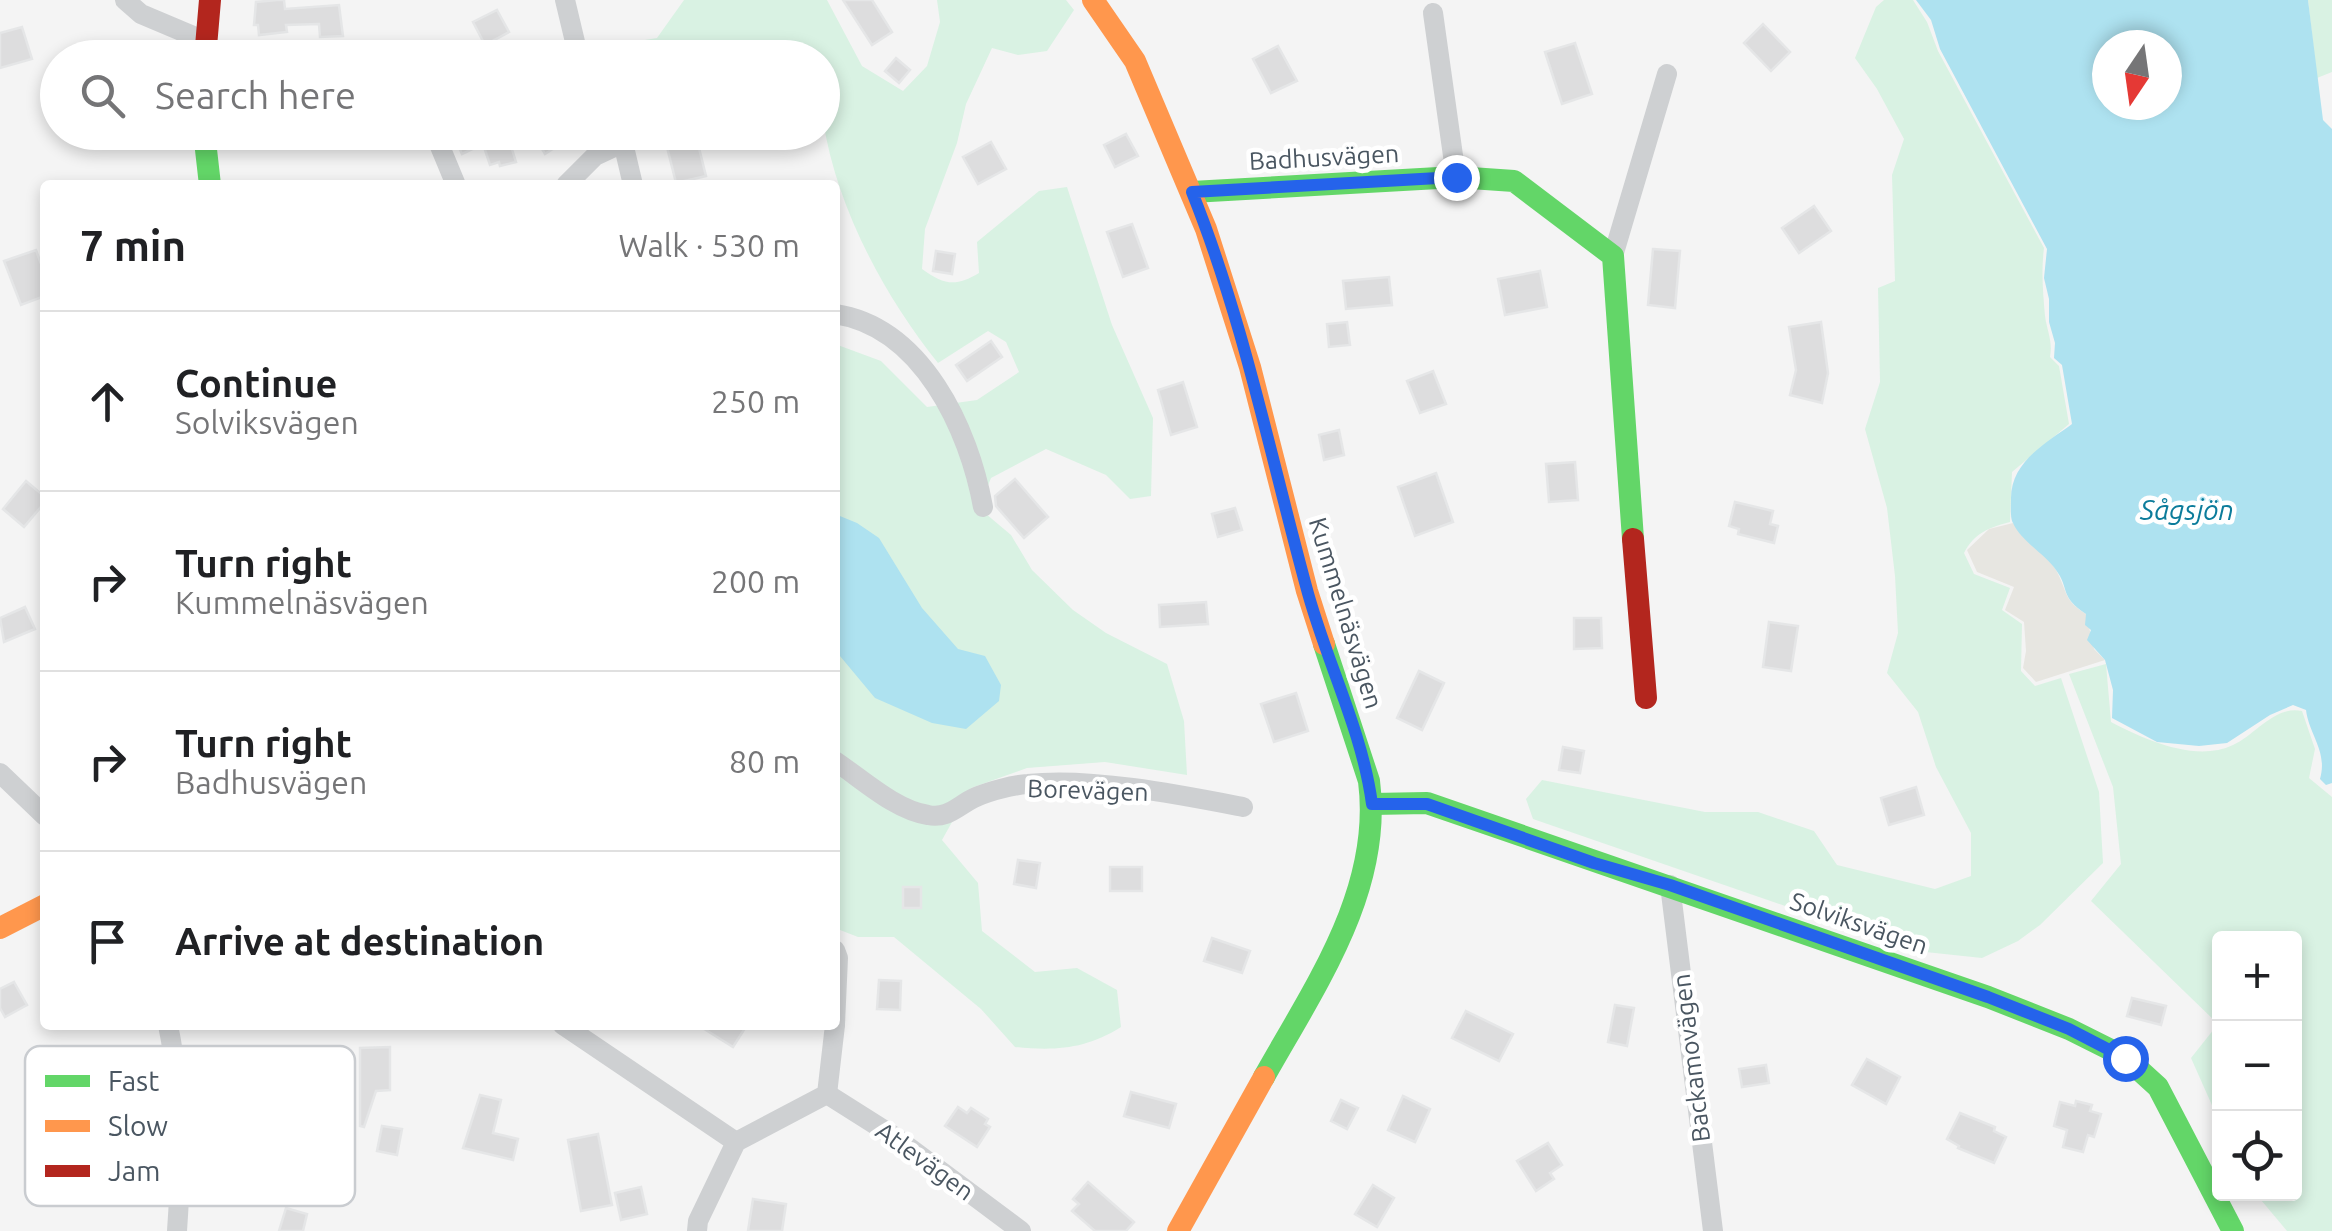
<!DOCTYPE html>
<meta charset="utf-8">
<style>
body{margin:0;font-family:Ubuntu,sans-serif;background:#f6f6f6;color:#202124}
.controls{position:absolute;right:30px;bottom:30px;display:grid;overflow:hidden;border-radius:10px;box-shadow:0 5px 15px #0003}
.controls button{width:90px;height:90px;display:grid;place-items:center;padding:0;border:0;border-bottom:2px solid #e0e0e0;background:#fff;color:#202124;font:50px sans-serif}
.compass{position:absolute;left:2092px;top:30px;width:90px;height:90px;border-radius:50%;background:#fff;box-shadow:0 5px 15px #0003;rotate:193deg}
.stop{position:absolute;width:30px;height:30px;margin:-22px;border:8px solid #2563eb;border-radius:50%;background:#fff}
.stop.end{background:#2563eb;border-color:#fff;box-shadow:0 2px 10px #0008}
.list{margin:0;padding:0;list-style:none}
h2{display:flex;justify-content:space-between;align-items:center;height:130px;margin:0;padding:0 40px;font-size:42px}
h2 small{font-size:32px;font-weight:400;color:#757577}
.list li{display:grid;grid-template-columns:65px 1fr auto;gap:30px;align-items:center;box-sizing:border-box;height:180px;padding:0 40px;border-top:2px solid #e0e0e0}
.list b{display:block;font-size:38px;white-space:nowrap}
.list p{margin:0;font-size:32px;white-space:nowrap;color:#757577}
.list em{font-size:32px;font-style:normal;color:#757577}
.icon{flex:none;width:55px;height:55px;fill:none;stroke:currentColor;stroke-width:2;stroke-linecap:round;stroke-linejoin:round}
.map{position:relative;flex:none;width:2332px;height:1231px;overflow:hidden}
.search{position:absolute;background:#fff;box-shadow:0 5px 15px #0003;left:40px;top:40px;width:800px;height:110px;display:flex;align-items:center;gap:25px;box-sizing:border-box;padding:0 35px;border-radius:55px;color:#757577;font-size:38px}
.panel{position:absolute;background:#fff;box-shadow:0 5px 15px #0003;left:40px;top:180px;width:800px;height:850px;border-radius:10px}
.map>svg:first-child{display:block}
.green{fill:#d9f2e3}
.sand{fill:#e7e6e1}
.water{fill:#aee2f0;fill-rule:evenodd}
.building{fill:#ddddde;stroke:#e5e6e7;stroke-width:2.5}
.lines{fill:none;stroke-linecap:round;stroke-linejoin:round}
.street{stroke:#ced0d2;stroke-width:20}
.fast{stroke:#63d668;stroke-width:22}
.slow{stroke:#ff974d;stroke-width:22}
.jam{stroke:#b3261e;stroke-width:22}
.route{stroke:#2563eb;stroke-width:12}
.labels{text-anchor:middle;stroke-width:9;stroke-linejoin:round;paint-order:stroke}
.street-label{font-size:25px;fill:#4a5661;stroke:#fff}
.water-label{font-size:28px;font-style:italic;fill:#0c7c9b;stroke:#fff}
.key{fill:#fff;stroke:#c9ccd0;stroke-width:2.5}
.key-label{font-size:28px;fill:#4a5661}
</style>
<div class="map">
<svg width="2332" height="1231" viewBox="0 0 2332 1231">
<rect width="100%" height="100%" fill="#f4f4f4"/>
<g class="green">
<path d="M684 0H827L862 66 903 91 927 66 940 22 937 0H1066L1074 10 1047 51 1018 55 992 48 966 104 957 143 925 229 922 269C944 285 956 287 979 273L977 242 1039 191 1067 187 1112 325 1153 418 1151 496 1130 499 1106 475 1046 449 991 478 979 508 1011 535 1032 570 1073 610 1106 633 1167 664 1184 721 1187 775 1105 762 1027 768 971 788 942 840 978 883 982 931 1035 972 1077 968 1117 990 1121 1027C1086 1049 1056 1051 1015 1047L981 1009 894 937H858L840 930 835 918V344L881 361 927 407 977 400 1019 372 1006 342 988 331 938 363C884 296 836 206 823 120 820 100 823 78 822 58H607L602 47 657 38Z"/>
<path d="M1884 0H1913L1927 22 1938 51 2044 248C2041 271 2043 292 2045 316 2047 331 2053 341 2050 357L2059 366 2069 424 2012 472 2010 522C1990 527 1974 533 1964 553L1974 574 2010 588 2002 610 2022 624 2021 671 2035 686 2061 678 2099 792 2103 863 2040 925 2018 941 1982 958 1916 951 1533 819 1526 799 1542 780 1705 812H1758L1814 831 1837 865 1935 889 1971 876V833L1936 767 1918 712 1887 673 1898 633 1895 576 1887 508 1865 429 1880 382 1878 288 1895 281 1892 175 1904 139 1877 89 1855 58 1876 7Z"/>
<path d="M2308 0H2332V72L2317 78Z"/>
<path d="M2106 664 2111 722C2144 739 2195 763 2233 745 2255 735 2275 705 2302 711L2315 749 2309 778 2332 797V1231H2287L2256 1194H2294V938H2220L2219 1121 2191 1058 2218 1024 2091 901 2121 864 2113 787 2069 674Z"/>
</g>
<path class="sand" d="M2013 523C2026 538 2050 556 2058 574 2068 594 2064 600 2086 614L2094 649 2105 660 2036 682 2023 668 2026 651 2024 622 2005 610 2014 587 1977 572 1967 550 1989 529Z"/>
<g class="water">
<path d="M1916 0H2308L2323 120 2332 129V783L2326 785 2320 779C2328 751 2309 735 2306 710L2293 705 2270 715 2227 743 2199 746 2157 742 2112 718 2113 690 2105 660 2087 640 2091 630 2085 625 2086 614C2059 596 2070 589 2056 570 2045 554 2021 541 2013 523 2010 518 2011 506 2011 500 2010 462 2045 444 2072 424L2062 365 2054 358 2055 343 2049 322V299L2044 278 2047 249 1940 49 1931 20ZM2107 45H2167V105H2107Z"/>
<path d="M835 514 857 523 879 538 922 608 958 649 985 656 1001 685 999 701 966 729 932 723 875 698 835 650Z"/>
</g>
<g class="building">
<path d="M277 0H284L285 9 339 5 343 36 320 37 319 24 286 25 287 32 259 35 258 25H254L256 2Z"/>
<path d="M843 0H872L892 32 872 45Z"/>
<path d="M497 10 509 32 485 45 473 22Z"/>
<path d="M1763 24 1790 52 1771 71 1744 43Z"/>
<path d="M22 27 32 59 0 68V33Z"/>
<path d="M1575 43 1592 94 1562 104 1545 52Z"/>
<path d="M1278 46 1297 81 1271 93 1253 59Z"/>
<path d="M896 58 910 70 899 83 885 71Z"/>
<path d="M452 132H470L477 147 462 154Z"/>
<path d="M532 132H579L545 154Z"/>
<path d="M507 133 516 162 500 166 499 162 490 165 482 141Z"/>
<path d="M1126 134 1138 156 1115 167 1104 145Z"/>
<path d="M696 136 706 176 676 183 666 143Z"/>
<path d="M991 142 1006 169 978 184 963 157Z"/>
<path d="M1814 206 1831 231 1799 253 1782 228Z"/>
<path d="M1132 224 1148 268 1123 277 1107 232Z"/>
<path d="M1653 249 1680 251 1675 308 1648 305Z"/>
<path d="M36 250 45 275V296L21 305 4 261Z"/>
<path d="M936 251 955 254 952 274 933 271Z"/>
<path d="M1540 271 1547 307 1505 315 1498 279Z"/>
<path d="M1389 277 1392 305 1346 309 1343 281Z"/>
<path d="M1347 322 1350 345 1329 347 1327 324Z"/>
<path d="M1821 322 1828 373 1822 403 1790 395 1796 370 1789 327Z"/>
<path d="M991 341 1002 357 967 381 956 365Z"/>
<path d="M1433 371 1446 404 1420 413 1407 381Z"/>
<path d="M1183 382 1197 427 1171 435 1158 390Z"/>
<path d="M1339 430 1344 455 1324 460 1319 435Z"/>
<path d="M1575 462 1578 500 1549 502 1546 464Z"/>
<path d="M1436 473 1453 522 1415 536 1398 487Z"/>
<path d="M1015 479 1048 517 1024 538 996 506 995 496Z"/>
<path d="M26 481 45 497V502L24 527 3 509Z"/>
<path d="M1735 502 1773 511 1770 524 1778 526 1774 543 1738 534 1739 529 1729 526Z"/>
<path d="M1235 508 1242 530 1218 537 1212 514Z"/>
<path d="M1206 602 1208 624 1160 627 1159 605Z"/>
<path d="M25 607 35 629 4 642 0 618Z"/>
<path d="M1574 618H1601L1602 648 1574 649Z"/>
<path d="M1769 622 1798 626 1791 671 1763 667Z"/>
<path d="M1419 671 1444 683 1422 730 1397 718Z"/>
<path d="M1296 693 1308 731 1274 742 1261 704Z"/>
<path d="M1563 747 1584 751 1580 773 1559 770Z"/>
<path d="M1916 787 1924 815 1889 825 1881 798Z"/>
<path d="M1018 860 1040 863 1036 888 1014 884Z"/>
<rect x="1110" y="867" width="32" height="24"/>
<rect x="903" y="887" width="18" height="21"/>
<path d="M1212 938 1250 951 1242 973 1204 961Z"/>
<path d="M879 980 901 981 900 1010 877 1009Z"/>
<path d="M14 982 27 1005 5 1017 0 1008V989Z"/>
<path d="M2132 998 2166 1006 2161 1025 2127 1016Z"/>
<path d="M1615 1005 1634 1008 1627 1046 1608 1042Z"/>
<path d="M1466 1011 1513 1034 1499 1061 1452 1038Z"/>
<path d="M698 1025H747L733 1047Z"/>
<path d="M390 1047V1090L376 1091 364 1127 360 1126V1048Z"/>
<path d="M1867 1059 1900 1077 1886 1104 1852 1085Z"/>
<path d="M1766 1065 1769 1083 1742 1087 1739 1069Z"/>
<path d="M1131 1092 1176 1104 1169 1128 1124 1116Z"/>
<path d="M480 1095 501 1100 493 1133 518 1139 513 1160 463 1148Z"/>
<path d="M1403 1096 1430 1109 1415 1142 1388 1130Z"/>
<path d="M1341 1100 1358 1108 1347 1129 1331 1121Z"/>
<path d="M2076 1101 2092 1105 2090 1111 2101 1114 2094 1137 2088 1135 2083 1152 2063 1147 2067 1130 2054 1126 2060 1102 2075 1106Z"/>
<path d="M958 1107 967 1113 971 1108 988 1119 985 1124 990 1127 977 1147 945 1126Z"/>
<path d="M1960 1113 1995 1127 1994 1131 2006 1137 1994 1163 1958 1148 1959 1146 1947 1139Z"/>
<path d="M382 1126 402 1129 397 1155 377 1151Z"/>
<path d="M598 1134 612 1205 581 1211 568 1140Z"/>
<path d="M1548 1143 1562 1165 1550 1173 1554 1179 1536 1191 1517 1161Z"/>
<path d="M1088 1182 1134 1222 1126 1231H1095L1072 1211 1079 1204 1073 1199Z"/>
<path d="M1373 1185 1394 1198 1377 1227 1355 1214Z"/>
<path d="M641 1187 647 1214 621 1220 615 1193Z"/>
<path d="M753 1199 786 1204 782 1231H748Z"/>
<path d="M286 1208 307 1214 303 1231H279Z"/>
</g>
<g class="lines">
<g class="street">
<path d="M125 0 141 14 205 41"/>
<path d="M565 0 576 46 582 58"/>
<path d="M1433 13 1456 177"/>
<path d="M434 132 456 185"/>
<path d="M621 134 633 185"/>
<path d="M566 185 595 156 625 142"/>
<path d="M1613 256 1667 74"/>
<path d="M835 314C922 327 969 429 983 507"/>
<path d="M835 761C862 779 895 810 928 815 949 819 958 805 976 797 990 791 1013 785 1028 784 1091 777 1181 795 1243 807"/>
<path d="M0 773 45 816"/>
<path d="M1670 885 1713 1231"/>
<path d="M835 950 838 958 835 1024"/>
<path d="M168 1025C182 1092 182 1163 177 1231"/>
<path d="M563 1025 736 1142"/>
<path d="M827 1094 895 1137 1021 1231"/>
<path d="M697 1231 698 1221 736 1142 827 1094 835 1025"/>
</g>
<g class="fast">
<path d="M204 132 210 185"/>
<path d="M1192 192 1456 177 1514 181 1613 256 1633 539"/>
<path d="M1372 804 1427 803 1988 997 2069 1029 2125 1057 2158 1087 2233 1231"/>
<path d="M1264 1077C1315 986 1383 890 1369 781L1324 644"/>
</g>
<g class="slow">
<path d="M1093 0 1135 61 1206 229 1250 367 1307 591 1324 644"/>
<path d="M0 928 45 905"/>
<path d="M1178 1231 1264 1077"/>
</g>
<g class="jam">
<path d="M205 58 210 0"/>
<path d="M1633 539 1646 698"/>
</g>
</g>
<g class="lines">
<path class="route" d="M1456 177 1192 192C1243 319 1270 454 1306 586 1325 659 1362 729 1372 804H1427L1594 863 1670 885 1988 997 2069 1029 2125 1058"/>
</g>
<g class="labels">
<g class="street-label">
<text transform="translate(1324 157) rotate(-3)" y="9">Badhusvägen</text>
<text transform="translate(1346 613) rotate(73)" y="9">Kummelnäsvägen</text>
<text transform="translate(1088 790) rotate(2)" y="9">Borevägen</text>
<text transform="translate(1859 923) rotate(19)" y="9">Solviksvägen</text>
<text transform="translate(1691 1058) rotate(-97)" y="9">Backamovägen</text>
<text transform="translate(925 1161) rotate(36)" y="9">Atlevägen</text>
</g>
<g class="water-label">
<text x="2187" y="520">Sågsjön</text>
</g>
</g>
<rect x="25" y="1046" width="330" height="160" rx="15" class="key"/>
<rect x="45" y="1075" width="45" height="12" fill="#63d668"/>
<rect x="45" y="1120" width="45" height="12" fill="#ff974d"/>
<rect x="45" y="1165" width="45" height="12" fill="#b3261e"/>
<g class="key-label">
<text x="108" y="1091">Fast</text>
<text x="108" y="1136">Slow</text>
<text x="108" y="1181">Jam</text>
</g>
</svg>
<div class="controls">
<button>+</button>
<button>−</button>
<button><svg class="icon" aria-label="locate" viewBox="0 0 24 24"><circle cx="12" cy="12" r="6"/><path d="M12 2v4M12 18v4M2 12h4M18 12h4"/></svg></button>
</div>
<svg class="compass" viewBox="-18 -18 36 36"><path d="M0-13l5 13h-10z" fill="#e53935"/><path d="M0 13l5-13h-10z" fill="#757577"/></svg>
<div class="stop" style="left:2125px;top:1058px"></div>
<div class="stop end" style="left:1456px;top:177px"></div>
<div class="search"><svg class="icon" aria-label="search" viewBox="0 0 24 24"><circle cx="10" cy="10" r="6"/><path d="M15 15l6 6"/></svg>Search here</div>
<section class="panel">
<h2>7 min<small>Walk · 530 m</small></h2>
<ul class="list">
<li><svg class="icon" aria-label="ahead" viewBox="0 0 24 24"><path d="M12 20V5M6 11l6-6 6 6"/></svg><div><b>Continue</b><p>Solviksvägen</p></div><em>250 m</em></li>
<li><svg class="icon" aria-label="right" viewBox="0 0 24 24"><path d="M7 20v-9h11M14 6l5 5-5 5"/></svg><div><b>Turn right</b><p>Kummelnäsvägen</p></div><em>200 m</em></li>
<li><svg class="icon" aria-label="right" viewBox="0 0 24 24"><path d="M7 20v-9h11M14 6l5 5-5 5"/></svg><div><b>Turn right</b><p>Badhusvägen</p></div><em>80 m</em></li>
<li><svg class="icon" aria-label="arrive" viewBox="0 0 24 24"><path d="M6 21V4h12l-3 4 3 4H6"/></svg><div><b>Arrive at destination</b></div></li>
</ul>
</section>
</div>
